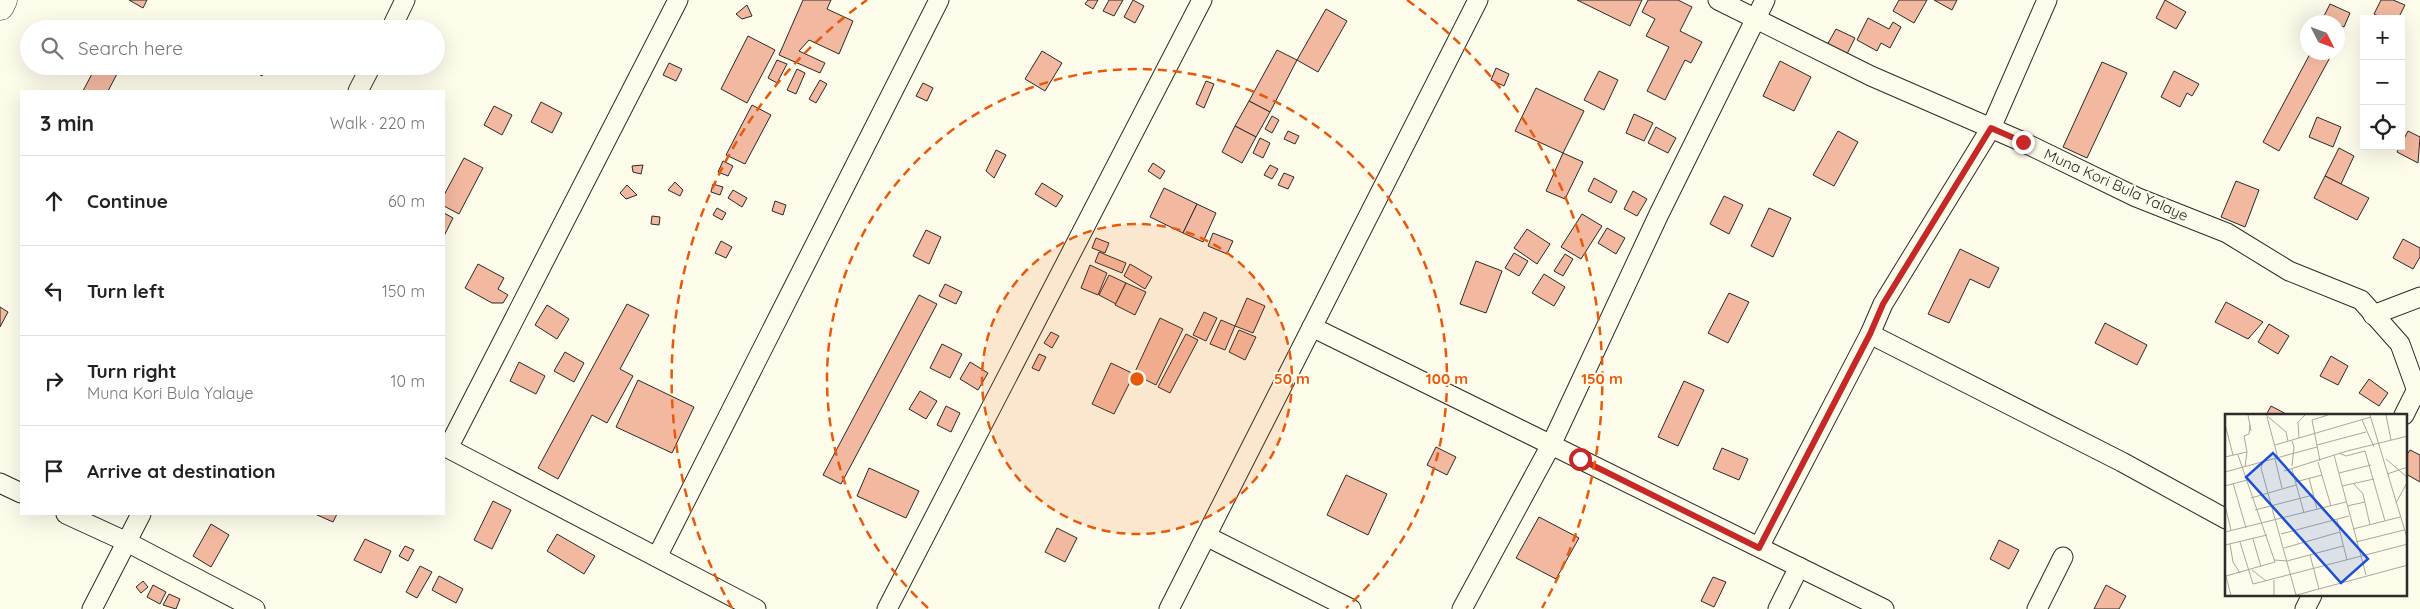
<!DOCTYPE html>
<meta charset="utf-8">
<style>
body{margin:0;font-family:Quicksand,sans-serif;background:#f2f2f2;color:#222}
.controls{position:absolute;right:15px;top:15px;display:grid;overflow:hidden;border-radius:0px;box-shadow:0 5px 20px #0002}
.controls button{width:45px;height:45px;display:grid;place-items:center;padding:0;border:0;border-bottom:1px solid #e0e0e0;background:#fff;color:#222;font:25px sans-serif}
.compass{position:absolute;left:2300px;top:15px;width:45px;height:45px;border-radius:50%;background:#fff;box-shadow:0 5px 20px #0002;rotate:132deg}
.stop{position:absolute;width:15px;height:15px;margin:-11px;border:4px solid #c62828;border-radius:50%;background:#fff}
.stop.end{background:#c62828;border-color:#fff;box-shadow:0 1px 5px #0008}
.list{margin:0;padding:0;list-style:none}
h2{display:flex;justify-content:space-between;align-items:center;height:65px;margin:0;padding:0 20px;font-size:21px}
h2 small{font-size:16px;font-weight:400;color:#767676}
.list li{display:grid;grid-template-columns:32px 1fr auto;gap:15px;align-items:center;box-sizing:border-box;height:90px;padding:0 20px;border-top:1px solid #e0e0e0}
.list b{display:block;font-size:19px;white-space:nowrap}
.list p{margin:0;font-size:16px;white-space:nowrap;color:#767676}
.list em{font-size:16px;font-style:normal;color:#767676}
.icon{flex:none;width:28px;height:28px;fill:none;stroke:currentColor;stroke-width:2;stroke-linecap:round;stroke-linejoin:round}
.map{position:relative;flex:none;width:2420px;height:609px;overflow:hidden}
.search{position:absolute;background:#fff;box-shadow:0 5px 20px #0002;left:20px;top:20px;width:425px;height:55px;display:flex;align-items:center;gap:12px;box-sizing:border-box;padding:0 18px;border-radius:28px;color:#767676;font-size:19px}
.panel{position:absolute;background:#fff;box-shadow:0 5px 20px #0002;left:20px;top:90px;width:425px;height:425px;border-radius:0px}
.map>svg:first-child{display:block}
.building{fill:#f2b8a0;stroke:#2b2b2b}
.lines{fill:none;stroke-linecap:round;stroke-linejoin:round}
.street-casing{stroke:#2b2b2b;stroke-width:21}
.highway-casing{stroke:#2b2b2b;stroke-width:29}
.street{stroke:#fdfbea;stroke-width:19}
.highway{stroke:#fdfbea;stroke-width:28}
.route{stroke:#c62828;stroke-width:6}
.ring{fill:none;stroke:#e8590c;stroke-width:2.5;stroke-dasharray:9 6}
.labels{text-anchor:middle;stroke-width:4;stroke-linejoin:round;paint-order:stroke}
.street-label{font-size:15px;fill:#2b2b2b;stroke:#fdfbea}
.inset-road{fill:none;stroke:#a9a89e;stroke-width:1}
.view{fill:#1d4ed8;fill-opacity:0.15;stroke:#1d4ed8;stroke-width:2.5}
.inset-edge{fill:none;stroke:#2b2b2b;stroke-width:2.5}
.centre{fill:#e8590c;stroke:#fdfbea;stroke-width:2.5}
.ring-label{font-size:15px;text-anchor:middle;font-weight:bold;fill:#e8590c;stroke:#fdfbea;stroke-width:4;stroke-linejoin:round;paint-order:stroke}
</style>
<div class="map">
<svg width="2420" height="609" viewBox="0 0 2420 609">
<rect width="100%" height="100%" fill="#fdfbea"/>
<g class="building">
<path d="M129 0H147L143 8Z"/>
<path d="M803 0H831L827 9 853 21 839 54 809 40 799 51 825 63 820 73 779 55Z"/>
<path d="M1088 0H1098L1093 9 1085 4Z"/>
<path d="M1109 0H1123L1114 16 1103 11Z"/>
<path d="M1133 0 1144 6 1135 23 1124 17Z"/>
<path d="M1577 0H1642L1630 26Z"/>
<path d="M1648 0H1678L1692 7 1680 31 1702 42 1691 63 1685 60 1665 100 1647 91 1669 47 1646 36 1655 19 1642 12Z"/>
<path d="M1899 0H1927L1914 23 1893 11Z"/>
<path d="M1934 0H1957L1952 10Z"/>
<path d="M2165 0 2186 12 2176 29 2156 18Z"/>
<path d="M2381 0H2393L2405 5 2398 19H2385L2374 14Z"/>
<path d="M2330 4 2350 13 2344 27 2323 18Z"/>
<path d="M747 5 752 16 742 19 736 14Z"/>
<path d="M1326 9 1347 21 1318 72 1297 60Z"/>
<path d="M1868 18 1889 29 1893 22 1901 27 1890 48 1881 43 1877 51 1857 40Z"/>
<path d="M1836 29 1855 38 1846 56 1826 47Z"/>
<path d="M748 36 775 50 747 103 721 89Z"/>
<path d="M1277 50 1297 60 1270 112 1249 101Z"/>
<path d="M1042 51 1062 63 1045 91 1025 79Z"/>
<path d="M2311 52H2333L2279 151 2263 142Z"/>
<path d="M777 60 787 64 777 83 768 78Z"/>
<path d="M1780 61 1811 77 1794 111 1763 96Z"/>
<path d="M2102 62 2127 73 2087 158 2063 147Z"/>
<path d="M669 63 682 69 676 81 663 75Z"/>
<path d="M96 66H104L117 74 108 91H83Z"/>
<path d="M245 66H267L262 76Z"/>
<path d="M1496 68 1509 74 1504 86 1491 80Z"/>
<path d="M797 69 805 73 796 94 787 90Z"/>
<path d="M1599 71 1618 80 1604 110 1584 100Z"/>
<path d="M2174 71 2199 84 2192 96 2187 93 2180 107 2161 97Z"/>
<path d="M820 80 827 84 816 103 809 99Z"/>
<path d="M1206 81 1214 84 1204 108 1196 104Z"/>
<path d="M923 83 933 88 927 101 916 96Z"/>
<path d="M1536 88 1584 111 1563 153 1515 131Z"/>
<path d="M1249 101 1270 112 1256 137 1235 126Z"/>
<path d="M541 102 562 113 552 133 531 122Z"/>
<path d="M752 105 771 115 745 164 726 155Z"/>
<path d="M494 106 512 115 502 135 484 125Z"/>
<path d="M1634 114 1653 123 1644 141 1626 133Z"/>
<path d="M1272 116 1279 120 1272 133 1265 129Z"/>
<path d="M2317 117 2341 127 2333 147 2309 137Z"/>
<path d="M1235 126 1256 137 1242 163 1222 152Z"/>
<path d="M1656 127 1676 138 1668 153 1648 143Z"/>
<path d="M1288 131 1299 136 1295 144 1284 139Z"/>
<path d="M1838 131 1858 142 1834 186 1813 175Z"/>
<path d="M2408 131 2420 137 2418 163 2397 152Z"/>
<path d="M1260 138 1270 143 1263 158 1253 153Z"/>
<path d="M2339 148 2354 156 2341 184 2325 176Z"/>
<path d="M996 150 1006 155 994 178 986 171Z"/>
<path d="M1563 153 1583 162 1565 199 1546 191Z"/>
<path d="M464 158 483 168 459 214 444 206V195Z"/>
<path d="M723 161 733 166 728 176 718 172Z"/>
<path d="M1153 163 1165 171 1160 179 1148 171Z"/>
<path d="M643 165 641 174 633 172 632 166Z"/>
<path d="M1270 165 1278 169 1272 179 1264 175Z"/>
<path d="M1284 173 1294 177 1288 189 1278 185Z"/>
<path d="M2325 176 2369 198 2357 220 2314 198Z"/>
<path d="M1594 178 1617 191 1611 203 1588 191Z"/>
<path d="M2236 181 2259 190 2245 227 2221 217Z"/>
<path d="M675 182 683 190 680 196 668 190Z"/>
<path d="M1042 183 1063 196 1056 207 1035 194Z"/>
<path d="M713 184 723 187 720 195 711 192Z"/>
<path d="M627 185 637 195 626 199 620 193Z"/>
<path d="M1164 188 1197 204 1183 233 1150 217Z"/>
<path d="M733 190 747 198 742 207 728 198Z"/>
<path d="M1633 191 1647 199 1637 216 1624 209Z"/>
<path d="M1724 196 1743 205 1729 234 1710 224Z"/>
<path d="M775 201 786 205 783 215 772 211Z"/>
<path d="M1197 204 1216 213 1203 242 1183 233Z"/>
<path d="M717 208 726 213 722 220 713 215Z"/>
<path d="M1769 208 1791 218 1773 257 1751 246Z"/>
<path d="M444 213 453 218 444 236Z"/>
<path d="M1582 214 1602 226 1581 259 1561 247Z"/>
<path d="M652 216 660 217 659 225 651 224Z"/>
<path d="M1607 228 1625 238 1616 254 1598 243Z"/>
<path d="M1527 229 1550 244 1537 264 1514 248Z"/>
<path d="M926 230 941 237 929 264 913 256Z"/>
<path d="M1213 233 1233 241 1227 254 1208 246Z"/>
<path d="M1096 238 1109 243 1105 253 1092 248Z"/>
<path d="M2403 239 2420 248V257L2413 269 2393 258Z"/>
<path d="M721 241 732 247 726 258 715 253Z"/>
<path d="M1960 249 1999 268 1989 288 1970 279 1949 323 1928 314Z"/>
<path d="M1099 252 1126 263 1122 273 1095 262Z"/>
<path d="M1514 253 1528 261 1519 276 1505 268Z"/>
<path d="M1565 254 1573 259 1563 276 1554 271Z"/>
<path d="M1476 261 1502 271 1486 313 1460 304Z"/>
<path d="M478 264 504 278 498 289 508 295 503 303H492L465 288Z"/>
<path d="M1130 264 1152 277 1145 289 1124 276Z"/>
<path d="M1090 265 1107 273 1098 295 1081 288Z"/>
<path d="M1544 274 1565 287 1554 306 1532 293Z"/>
<path d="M1109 275 1126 283 1116 304 1099 295Z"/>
<path d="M1126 283 1146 292 1135 315 1115 305Z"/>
<path d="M945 284 962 292 956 304 939 296Z"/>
<path d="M1729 293 1749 302 1728 343 1708 333Z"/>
<path d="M919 295 937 304 841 484 823 475Z"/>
<path d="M1247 298 1265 306 1253 333 1235 326Z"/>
<path d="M2226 302 2263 322 2248 339 2215 322Z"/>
<path d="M627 304 649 315 620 369 633 376 607 423 592 415 558 479 538 468Z"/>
<path d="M547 305 569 319 557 339 535 325Z"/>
<path d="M0 307 8 312 0 327Z"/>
<path d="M1204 312 1217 318 1206 341 1193 335Z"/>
<path d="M1160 318 1183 329 1156 385 1134 374Z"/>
<path d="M1221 320 1235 326 1225 350 1210 344Z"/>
<path d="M2105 323 2147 345 2137 365 2095 343Z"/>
<path d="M2269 324 2289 336 2278 354 2258 342Z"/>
<path d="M1239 330 1256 337 1245 360 1229 352Z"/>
<path d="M1051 332 1059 336 1052 348 1044 343Z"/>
<path d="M1186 334 1198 340 1170 393 1158 387Z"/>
<path d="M942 344 962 354 950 378 930 368Z"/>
<path d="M565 352 584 363 574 382 554 371Z"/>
<path d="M1039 354 1046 357 1039 371 1032 368Z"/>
<path d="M2331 356 2348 366 2338 385 2320 376Z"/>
<path d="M519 362 545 376 536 394 510 381Z"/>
<path d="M970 362 988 373 978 390 960 379Z"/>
<path d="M1111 363 1134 374 1114 414 1092 404Z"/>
<path d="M2369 379 2388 393 2379 406 2359 393Z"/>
<path d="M638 380 694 407 672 453 616 427Z"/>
<path d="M1684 381 1704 390 1678 446 1658 437Z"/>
<path d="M920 391 937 401 926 419 909 409Z"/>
<path d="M946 406 960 413 951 432 937 425Z"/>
<path d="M2271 406 2288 415H2266Z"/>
<path d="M1436 447 1456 457 1447 475 1427 465Z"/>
<path d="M1722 448 1748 459 1739 480 1713 469Z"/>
<path d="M2410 450 2420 455V482L2406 474V456Z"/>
<path d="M869 468 919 491 906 518 857 496Z"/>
<path d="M1346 475 1387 494 1368 535 1327 515Z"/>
<path d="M493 501 511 510 492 549 474 540Z"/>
<path d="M315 514H337L333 522Z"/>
<path d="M1539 517 1579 538 1556 579 1516 558Z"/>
<path d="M211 524 229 535 211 567 193 556Z"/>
<path d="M1057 528 1077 538 1065 562 1045 552Z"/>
<path d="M557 534 595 556 584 574 547 551Z"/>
<path d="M365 539 391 551 381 573 354 560Z"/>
<path d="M1999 540 2019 550 2009 569 1990 559Z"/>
<path d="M405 546 414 550 408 561 399 556Z"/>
<path d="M420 566 432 572 417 598 406 592Z"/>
<path d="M439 576 463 589 456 603 432 590Z"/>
<path d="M1713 577 1726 582 1714 607 1701 601Z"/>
<path d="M143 581 148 587 141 593 136 587Z"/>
<path d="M153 585 166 592 160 604 147 597Z"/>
<path d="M2106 585 2126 596 2119 609H2094Z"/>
<path d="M169 594 180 599 176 609 163 605Z"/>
</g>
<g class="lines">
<g class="street-casing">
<g id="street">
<path d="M1718 0 1871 76 2023 142 2136 197 2227 233 2289 271 2361 300 2400 344 2417 391"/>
<path d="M391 29 405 0"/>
<path d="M358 91 371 66"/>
<path d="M2373 315 2420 297"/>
<path d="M1312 327 1884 609"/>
<path d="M1870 334 2122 462 2226 519"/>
<path d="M2404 415 2420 383"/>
<path d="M444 446 756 609"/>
<path d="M448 448 678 0"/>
<path d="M0 483 21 493"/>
<path d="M66 514 127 542 255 609"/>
<path d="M1206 536 1351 609"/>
<path d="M1759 547 1870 334 1883 304 1991 128 2047 0"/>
<path d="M657 557 939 0"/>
<path d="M92 609 141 514"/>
<path d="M887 609 1202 0"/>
<path d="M1169 609 1478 0"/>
<path d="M1462 609 1551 445 1659 214 1765 0"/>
<path d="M1778 609 1799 567"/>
<path d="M2037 609 2063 557"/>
<path d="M2305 609 2312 595"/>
</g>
</g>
<g class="highway-casing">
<path id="highway" d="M0 6 3 0"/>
</g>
<use href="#street" class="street"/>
<use href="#highway" class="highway"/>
</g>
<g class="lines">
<path class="route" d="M1580 459 1759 548 1870 334 1883 304 1991 128 2023 142"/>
</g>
<circle cx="1137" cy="379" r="155" fill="#e8590c" fill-opacity=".12"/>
<g class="ring">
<circle cx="1137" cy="379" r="155"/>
<path d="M928 608A310 310 0 1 1 1346 608"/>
<path d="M732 608A465 465 0 0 1 867 0M1407 0A465 465 0 0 1 1542 608"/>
</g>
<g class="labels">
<g class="street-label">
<text transform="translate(2116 185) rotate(24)" y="5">Muna Kori Bula Yalaye</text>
</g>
</g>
<g transform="translate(2225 414)">
<rect width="182" height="182" fill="#fdfbea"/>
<path class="inset-road" d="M23 1 26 17M41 1 61 18 63 27M145 1 183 127M161 1 166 26M42 3 53 44M137 6 149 33M0 10 8 41M74 24 73 8 80 1M67 27 69 33 67 52M50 31 146 3M92 31 141 18M114 39 121 42 140 37 160 107M109 41 141 161M0 43 22 38 19 22 24 20 25 11M50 45 57 74M161 45 183 64M95 47 87 6 103 1M38 48 36 54 71 181M93 48 106 92M20 53 22 38M67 55 79 99M59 57 122 37 183 22M0 58 92 33M114 59 146 51M162 60 183 53M84 64 92 95M70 68 97 61M8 69 21 114M129 70 138 80 145 111M0 72 22 66M117 72 149 65M26 84 71 71M171 89 183 67M0 91 6 116M122 92 140 88M30 96 88 81M112 106 122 146M128 115 175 103M0 118 121 88M56 120 124 102M28 125 36 153M15 128 28 170 183 130M131 128 179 116M5 130 8 148 15 159M0 131 42 121M59 134 115 118M85 141 94 175M49 146 62 147 118 132M27 156 41 167M0 158 6 182M1 162 50 148 13 41M49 166V182M68 182 183 151"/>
<path class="view" d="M48 39 143 145 116 169 21 63Z"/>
<rect width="182" height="182" class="inset-edge"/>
</g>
<circle cx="1137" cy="379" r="8" class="centre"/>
<g class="ring-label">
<text x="1292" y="384">50 m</text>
<text x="1447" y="384">100 m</text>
<text x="1602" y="384">150 m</text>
</g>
</svg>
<div class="controls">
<button>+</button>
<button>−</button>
<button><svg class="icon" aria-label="locate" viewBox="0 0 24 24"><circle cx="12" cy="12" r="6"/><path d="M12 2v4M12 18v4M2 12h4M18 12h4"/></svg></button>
</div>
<svg class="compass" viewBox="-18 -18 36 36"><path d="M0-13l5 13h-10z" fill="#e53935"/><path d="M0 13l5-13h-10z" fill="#767676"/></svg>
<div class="stop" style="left:1580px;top:459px"></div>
<div class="stop end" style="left:2023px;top:142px"></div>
<div class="search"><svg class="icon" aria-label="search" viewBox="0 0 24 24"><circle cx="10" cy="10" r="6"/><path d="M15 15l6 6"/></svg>Search here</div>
<section class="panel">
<h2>3 min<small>Walk · 220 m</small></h2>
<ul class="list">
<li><svg class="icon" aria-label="ahead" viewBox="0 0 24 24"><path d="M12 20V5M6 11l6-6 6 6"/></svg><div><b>Continue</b></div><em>60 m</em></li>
<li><svg class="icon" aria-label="left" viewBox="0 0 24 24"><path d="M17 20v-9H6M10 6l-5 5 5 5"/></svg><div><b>Turn left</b></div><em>150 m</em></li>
<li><svg class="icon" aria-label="right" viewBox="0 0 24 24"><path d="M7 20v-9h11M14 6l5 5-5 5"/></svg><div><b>Turn right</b><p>Muna Kori Bula Yalaye</p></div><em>10 m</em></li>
<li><svg class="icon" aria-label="arrive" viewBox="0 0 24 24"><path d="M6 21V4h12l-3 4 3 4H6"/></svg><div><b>Arrive at destination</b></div></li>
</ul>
</section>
</div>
